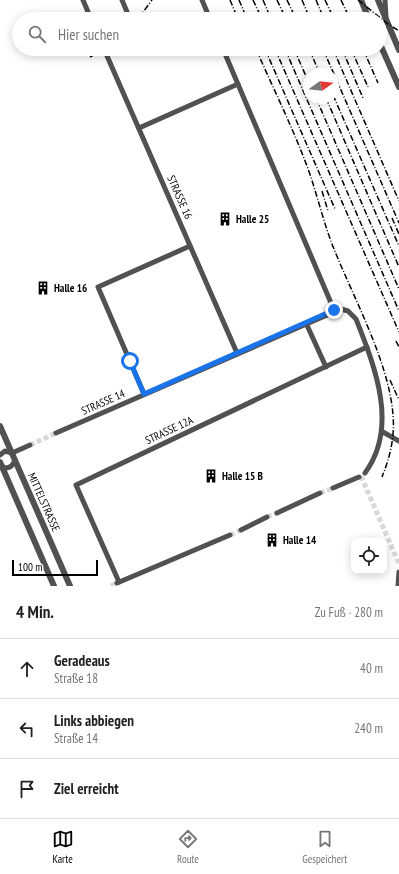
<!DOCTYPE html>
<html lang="de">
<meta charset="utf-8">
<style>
body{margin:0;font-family:"PT Sans Narrow",sans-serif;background:#f6f6f6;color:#222}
.controls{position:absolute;right:12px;bottom:12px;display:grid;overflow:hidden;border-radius:8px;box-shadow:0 2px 10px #0003}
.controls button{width:36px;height:36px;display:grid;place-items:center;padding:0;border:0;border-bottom:1px solid #e0e0e0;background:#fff;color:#222;font:20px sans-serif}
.compass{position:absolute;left:303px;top:68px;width:36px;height:36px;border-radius:50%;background:#fff;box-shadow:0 2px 10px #0003;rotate:75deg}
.scale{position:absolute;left:12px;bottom:10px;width:86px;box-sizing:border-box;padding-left:4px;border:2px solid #000;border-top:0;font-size:11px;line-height:14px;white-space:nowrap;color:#000;-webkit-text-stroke:3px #fff;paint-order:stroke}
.stop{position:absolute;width:12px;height:12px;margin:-9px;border:3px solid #1a73e8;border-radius:50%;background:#fff}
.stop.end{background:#1a73e8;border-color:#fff;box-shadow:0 1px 4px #0008}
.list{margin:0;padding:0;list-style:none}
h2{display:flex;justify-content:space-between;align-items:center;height:52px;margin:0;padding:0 16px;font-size:17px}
h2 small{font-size:13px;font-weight:400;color:#767676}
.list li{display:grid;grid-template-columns:26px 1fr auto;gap:12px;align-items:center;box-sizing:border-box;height:60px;padding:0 16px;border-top:1px solid #e0e0e0}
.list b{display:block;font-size:15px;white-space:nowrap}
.list p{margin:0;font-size:13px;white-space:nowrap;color:#767676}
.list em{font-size:13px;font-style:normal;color:#767676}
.icon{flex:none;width:22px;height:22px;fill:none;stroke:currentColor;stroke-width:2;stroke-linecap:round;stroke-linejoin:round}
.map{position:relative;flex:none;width:399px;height:586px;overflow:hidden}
.search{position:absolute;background:#fff;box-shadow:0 2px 10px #0003;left:12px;right:12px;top:12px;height:44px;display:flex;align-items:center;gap:10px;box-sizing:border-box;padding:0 14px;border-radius:22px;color:#767676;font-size:15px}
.sheet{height:232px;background:#fff}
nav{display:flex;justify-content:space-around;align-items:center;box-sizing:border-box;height:56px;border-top:1px solid #e0e0e0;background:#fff;font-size:11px;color:#767676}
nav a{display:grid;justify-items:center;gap:2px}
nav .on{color:#000}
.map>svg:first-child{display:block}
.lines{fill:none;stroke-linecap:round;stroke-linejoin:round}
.minor-tunnel{stroke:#d9d9d9;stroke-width:5;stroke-dasharray:5 2.5;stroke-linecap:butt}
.minor{stroke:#515151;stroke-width:5}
.tertiary{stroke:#515151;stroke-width:6}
.rail{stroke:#000;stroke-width:1.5;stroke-dasharray:6 2 1 2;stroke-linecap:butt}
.route{stroke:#1a73e8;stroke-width:5}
.labels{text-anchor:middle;stroke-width:3.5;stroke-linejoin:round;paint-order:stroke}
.street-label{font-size:11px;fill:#000;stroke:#fff}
.poi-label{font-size:11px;font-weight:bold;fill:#000;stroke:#fff;text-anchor:start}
</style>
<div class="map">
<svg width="399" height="586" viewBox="0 0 399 586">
<rect width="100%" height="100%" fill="#fff"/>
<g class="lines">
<g class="minor-tunnel">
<path d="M30 445 56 433"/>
<path d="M361 476 399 564"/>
<path d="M320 493 333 488"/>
<path d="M267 517 277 513"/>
<path d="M230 535 241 530"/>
<path d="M111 586 117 583"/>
</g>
<g class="minor">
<path d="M83 0 91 19"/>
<path d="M122 0 130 19"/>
<path d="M202 0 210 19"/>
<path d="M385 0 386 17"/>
<path d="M104 49 237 353"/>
<path d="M223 49 334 310"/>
<path d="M139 128 238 84"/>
<path d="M306 323 326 367"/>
<path d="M144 394 98 287 190 246"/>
<path d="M383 432 399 441"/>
<path d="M56 433 341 309 348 311 356 319C375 367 399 427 365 473"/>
<path d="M0 455 5 451 12 453 30 445"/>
<path d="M2 466 5 468C11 468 13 465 15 460"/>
<path d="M333 488 359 477"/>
<path d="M277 513 320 493"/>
<path d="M241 530 267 517"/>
<path d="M119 582 76 485 367 347"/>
<path d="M117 583 230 535"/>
<path d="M398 586 399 572"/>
</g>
<g class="tertiary">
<path d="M361 0 369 19"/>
<path d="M378 0 399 50"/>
<path d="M380 44 399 87"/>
<path d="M0 426 70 586"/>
<path d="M0 462 54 586"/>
</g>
<g class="rail">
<path d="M230 0 238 19"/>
<path d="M239 0 247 19"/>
<path d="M253 0 262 19"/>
<path d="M263 0 271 19"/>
<path d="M277 0 286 19"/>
<path d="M287 0 296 19"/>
<path d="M302 0 310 19"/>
<path d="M316 0 324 19"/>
<path d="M325 0 334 19"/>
<path d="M341 0 350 19"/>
<path d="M358 0 388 24 399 31"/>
<path d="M138 19 152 0"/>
<path d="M256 49C273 88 292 126 307 166 317 193 323 222 334 249 354 299 389 362 393 415 395 437 390 457 382 477"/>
<path d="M265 49 335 209"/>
<path d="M275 49 399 332"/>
<path d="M285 49 399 311"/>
<path d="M294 49 309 83"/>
<path d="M309 49 320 74"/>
<path d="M323 49 399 223"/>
<path d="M333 49 399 201"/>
<path d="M342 49 363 98"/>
<path d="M351 49 368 87"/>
<path d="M363 49 378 83"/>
<path d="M87 51 92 49"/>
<path d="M90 57 105 49"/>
<path d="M333 95 399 246"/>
<path d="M316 98 399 289"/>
<path d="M326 98 399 267"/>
<path d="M322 191 328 211"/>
<path d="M392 218 399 234"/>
<path d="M396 341 399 347"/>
<path d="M390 380 399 400"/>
</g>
</g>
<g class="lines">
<path class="route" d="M130 361 144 394 334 310"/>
</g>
<defs>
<g id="building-bare" transform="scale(1.08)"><path d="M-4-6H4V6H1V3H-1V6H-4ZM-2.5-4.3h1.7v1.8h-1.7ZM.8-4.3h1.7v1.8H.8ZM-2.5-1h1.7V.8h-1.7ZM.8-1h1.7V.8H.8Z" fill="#000" stroke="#fff" stroke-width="2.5" paint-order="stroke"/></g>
</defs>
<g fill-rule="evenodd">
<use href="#building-bare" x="225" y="219"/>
<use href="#building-bare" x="43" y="288"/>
<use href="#building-bare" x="211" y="476"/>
<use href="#building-bare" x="272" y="540"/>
</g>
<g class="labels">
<g class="street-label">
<text transform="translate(180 197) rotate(66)" y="4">STRASSE 16</text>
<text transform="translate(103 402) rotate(-24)" y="4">STRASSE 14</text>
<text transform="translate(169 430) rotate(-25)" y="4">STRASSE 12A</text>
<text transform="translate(44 502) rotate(66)" y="4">MITTELSTRASSE</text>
</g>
<g class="poi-label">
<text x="236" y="223">Halle 25</text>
<text x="54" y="292">Halle 16</text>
<text x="222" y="480">Halle 15 B</text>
<text x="283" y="544">Halle 14</text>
</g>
</g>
</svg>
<div class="controls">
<button><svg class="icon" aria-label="locate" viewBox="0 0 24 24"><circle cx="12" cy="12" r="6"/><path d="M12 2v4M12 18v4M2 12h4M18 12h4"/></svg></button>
</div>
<svg class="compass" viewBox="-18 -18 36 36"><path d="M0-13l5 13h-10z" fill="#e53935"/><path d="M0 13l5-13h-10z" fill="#767676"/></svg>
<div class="scale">100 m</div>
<div class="stop" style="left:130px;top:361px"></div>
<div class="stop end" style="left:334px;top:310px"></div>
<div class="search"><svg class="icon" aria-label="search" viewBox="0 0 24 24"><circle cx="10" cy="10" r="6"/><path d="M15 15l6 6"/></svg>Hier suchen</div>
</div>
<section class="sheet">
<h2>4 Min.<small>Zu Fuß · 280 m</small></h2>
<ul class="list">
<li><svg class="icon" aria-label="ahead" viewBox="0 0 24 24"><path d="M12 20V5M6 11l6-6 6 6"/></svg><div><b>Geradeaus</b><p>Straße 18</p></div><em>40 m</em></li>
<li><svg class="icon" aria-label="left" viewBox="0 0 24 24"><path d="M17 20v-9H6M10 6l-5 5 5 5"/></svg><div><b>Links abbiegen</b><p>Straße 14</p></div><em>240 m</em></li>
<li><svg class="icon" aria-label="arrive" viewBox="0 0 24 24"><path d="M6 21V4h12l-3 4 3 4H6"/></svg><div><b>Ziel erreicht</b></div></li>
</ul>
</section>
<nav>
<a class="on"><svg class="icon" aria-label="map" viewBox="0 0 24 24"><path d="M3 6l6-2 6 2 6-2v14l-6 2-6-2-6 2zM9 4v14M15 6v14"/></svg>Karte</a>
<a><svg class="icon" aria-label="directions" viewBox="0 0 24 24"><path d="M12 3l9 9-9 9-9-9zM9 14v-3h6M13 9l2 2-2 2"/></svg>Route</a>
<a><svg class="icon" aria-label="saved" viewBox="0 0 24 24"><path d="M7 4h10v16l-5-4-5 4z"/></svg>Gespeichert</a>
</nav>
